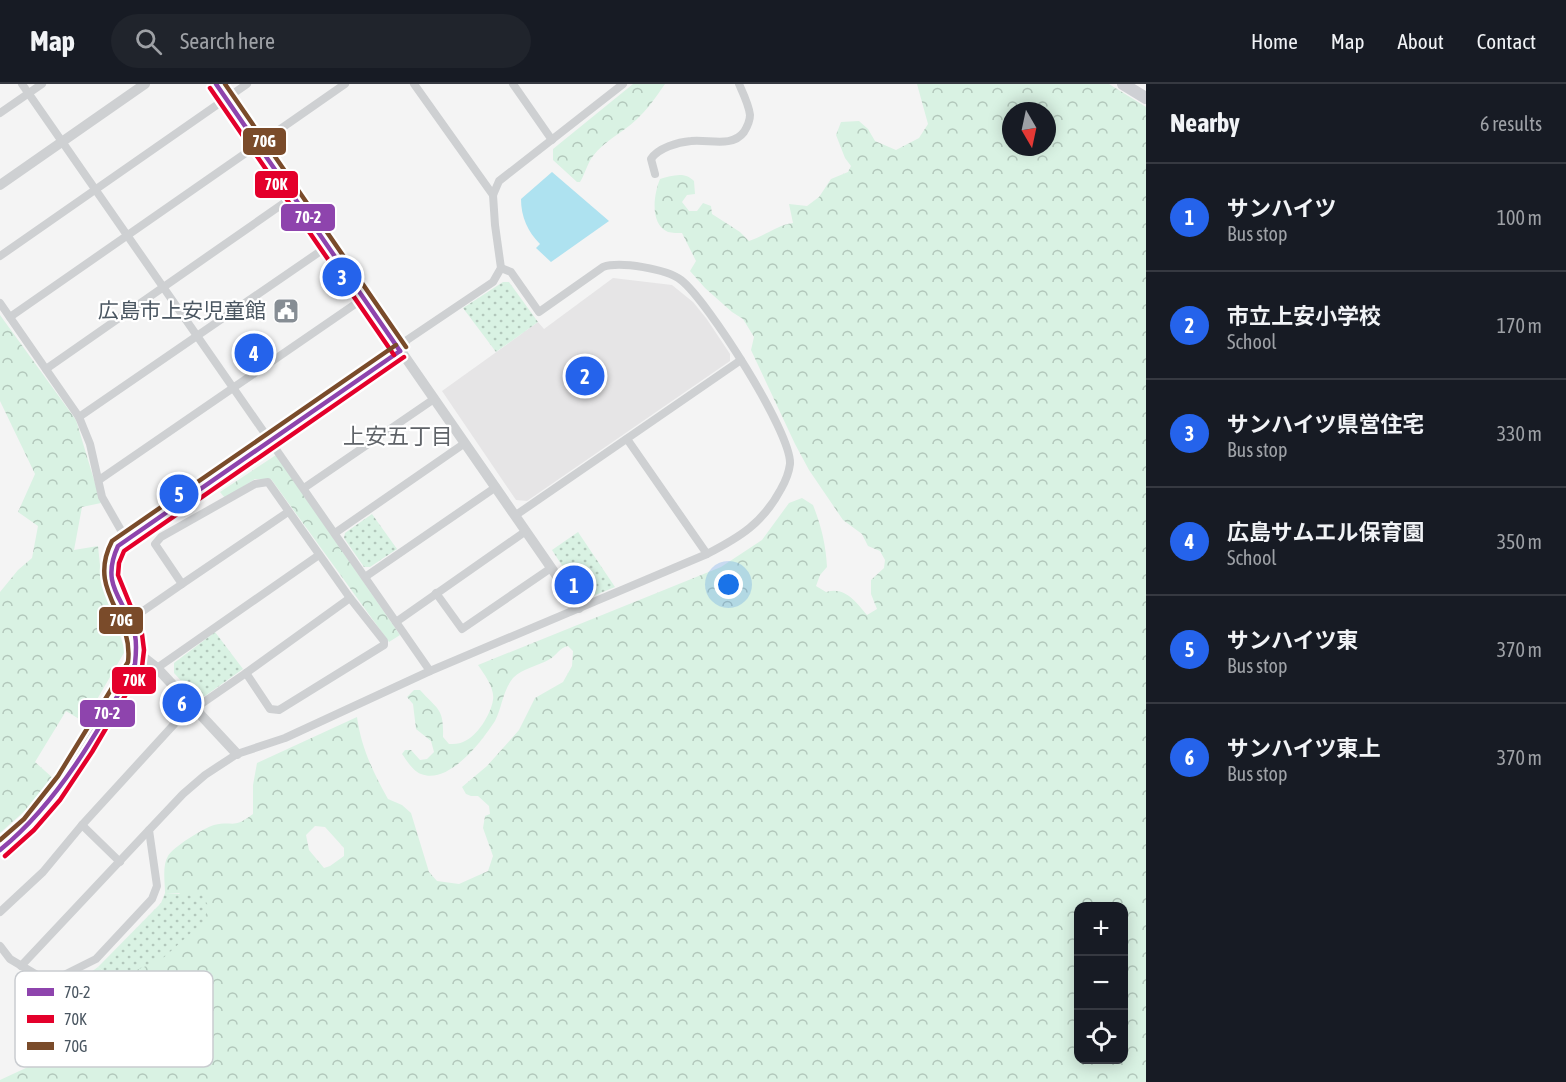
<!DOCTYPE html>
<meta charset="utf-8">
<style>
body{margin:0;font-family:"Asap Condensed","Noto Sans JP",sans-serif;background:#20242c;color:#f1f3f6}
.controls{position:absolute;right:18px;bottom:18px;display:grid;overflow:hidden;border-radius:12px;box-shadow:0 3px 15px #0003}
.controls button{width:54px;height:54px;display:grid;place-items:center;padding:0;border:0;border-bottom:2px solid #363941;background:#171b24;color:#f1f3f6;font:30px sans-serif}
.compass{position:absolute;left:1002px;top:18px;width:54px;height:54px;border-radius:50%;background:#171b24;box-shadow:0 3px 15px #0003;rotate:171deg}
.you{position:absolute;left:729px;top:501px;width:21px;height:21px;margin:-15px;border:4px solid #fff;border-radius:50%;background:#1a73e8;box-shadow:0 0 0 9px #1a73e833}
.badge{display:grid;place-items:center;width:39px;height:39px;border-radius:50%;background:#2563eb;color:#fff;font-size:20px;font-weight:700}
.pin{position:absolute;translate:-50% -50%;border:3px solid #fff;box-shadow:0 2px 6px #0006}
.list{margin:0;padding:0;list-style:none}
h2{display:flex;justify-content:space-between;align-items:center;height:78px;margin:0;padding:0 24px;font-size:26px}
h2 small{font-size:20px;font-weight:400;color:#9ea1a6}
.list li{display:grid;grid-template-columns:39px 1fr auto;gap:18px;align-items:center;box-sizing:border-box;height:108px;padding:0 24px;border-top:2px solid #363941}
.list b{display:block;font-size:22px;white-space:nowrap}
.list p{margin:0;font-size:20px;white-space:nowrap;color:#9ea1a6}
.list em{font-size:20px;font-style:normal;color:#9ea1a6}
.icon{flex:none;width:33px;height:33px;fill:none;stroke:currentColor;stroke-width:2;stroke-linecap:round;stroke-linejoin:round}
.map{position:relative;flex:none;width:1146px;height:998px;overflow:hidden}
header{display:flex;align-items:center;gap:36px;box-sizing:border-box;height:84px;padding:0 30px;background:#171b24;border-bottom:2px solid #363941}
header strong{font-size:28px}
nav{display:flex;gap:33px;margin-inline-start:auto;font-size:21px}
.search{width:420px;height:54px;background:#20242c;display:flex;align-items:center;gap:15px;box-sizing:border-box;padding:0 21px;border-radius:33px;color:#9ea1a6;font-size:22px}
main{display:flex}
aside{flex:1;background:#171b24}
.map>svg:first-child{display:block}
.education{fill:#e6e5e6}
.forest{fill:url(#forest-crowns);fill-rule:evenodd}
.park{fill:url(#park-dots)}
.water{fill:#aee2f0}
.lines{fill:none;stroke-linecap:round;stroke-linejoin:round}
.minor{stroke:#ced0d2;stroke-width:8}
.tertiary{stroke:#ced0d2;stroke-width:10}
.secondary{stroke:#ced0d4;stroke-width:12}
.bus-1-casing{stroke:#fff;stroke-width:9}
.bus-2-casing{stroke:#fff;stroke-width:9}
.bus-3-casing{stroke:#fff;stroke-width:9}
.bus-1{stroke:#8e44ad;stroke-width:4.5}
.bus-2{stroke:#e4002b;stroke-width:4.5}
.bus-3{stroke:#7a4b2a;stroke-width:4.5}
.labels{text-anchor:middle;stroke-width:4.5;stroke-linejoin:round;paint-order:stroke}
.poi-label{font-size:21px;fill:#4a5661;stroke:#fff;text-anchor:end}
.neighbourhood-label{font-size:22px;fill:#5f6368;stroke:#fff}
.key{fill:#fff;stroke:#c9ccd0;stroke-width:1.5}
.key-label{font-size:16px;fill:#4a5661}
.line-badge{stroke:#fff;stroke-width:2}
.badge-label{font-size:16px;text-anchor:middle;font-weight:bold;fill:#fff}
</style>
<header>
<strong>Map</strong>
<div class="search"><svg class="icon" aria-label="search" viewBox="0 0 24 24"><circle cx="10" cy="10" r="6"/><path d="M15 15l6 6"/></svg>Search here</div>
<nav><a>Home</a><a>Map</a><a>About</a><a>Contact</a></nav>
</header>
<main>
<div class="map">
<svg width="1146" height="998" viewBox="0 0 1146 998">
<defs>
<pattern id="forest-crowns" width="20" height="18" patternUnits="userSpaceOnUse" patternTransform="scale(1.5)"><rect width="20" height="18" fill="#d9f2e3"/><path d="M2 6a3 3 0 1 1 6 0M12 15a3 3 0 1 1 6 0" fill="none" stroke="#b2c7bb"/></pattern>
<pattern id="park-dots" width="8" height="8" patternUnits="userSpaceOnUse" patternTransform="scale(1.5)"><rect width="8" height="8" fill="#d9f2e3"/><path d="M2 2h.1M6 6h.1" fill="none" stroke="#b2c7bb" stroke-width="1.8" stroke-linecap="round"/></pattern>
</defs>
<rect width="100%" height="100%" fill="#f4f4f4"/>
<path class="education" d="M613 194 672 201 693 218 706 234 730 270V277L527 417 516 416 442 307 538 238 544 245Z"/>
<g class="forest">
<path d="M633 0H665C656 13 647 26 636 36 622 49 604 57 593 72 587 80 585 90 580 98H577L553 76V65Z"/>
<path d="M917 0H1109L1146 23V998H0V996L28 983 53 949 68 905 98 883 108 890 180 809H165C165 798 162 782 168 772 173 763 204 744 214 741 234 736 232 746 253 730V701L257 679 357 633C361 663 373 688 388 715L402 721 411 729 429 788 437 797 459 800 488 787 493 772 483 744 485 732 490 730 489 722 478 712H471L466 710 462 703 487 682 519 646 535 614 563 598 572 582 573 567 568 562C559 564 557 571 550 575 538 582 523 584 513 594 503 606 502 623 495 637 482 657 449 701 421 690 413 687 407 677 402 670L405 666H411L420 676 427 675 434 668 431 657 416 645 413 620 407 613 414 606H420C438 626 444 624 443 653L449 660C454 660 458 660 463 658 477 653 491 630 493 616 495 604 484 590 478 581L721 483 762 456 789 419 802 414 813 421C821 441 826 461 827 483L820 491 816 502 826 508C845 502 856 518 867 531L877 525 871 510V496L884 484 885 476 880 467 868 462 862 450 843 436 809 386 795 360 751 266 754 253 743 235 732 228 705 204 690 187 696 177 682 149C678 149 672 149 668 148 649 140 654 109 660 95 672 92 684 87 694 97L695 110 687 111 682 118 689 127H697L703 119 711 122 712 130 740 148 749 157C765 152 777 141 793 139L789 120 807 122 819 113 831 95 848 88 851 82 845 74 836 51 841 38 859 37 868 45 875 57 896 66 919 54 928 40ZM1011 27H1047V63H1011ZM315 742 325 743 344 764V772L330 782 324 784 309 766 306 751ZM1078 822H1124V976H1078Z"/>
<path d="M0 231 76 336 101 419 82 423 74 466 98 462 101 491 125 567 84 638 66 627 35 678 54 695 27 725 0 749V508L18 486 32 474 38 442 18 428 35 390 0 317Z"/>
<path d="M276 371 400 551 389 558 271 395H255L225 414 220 408Z"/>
</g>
<g class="park">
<path d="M503 198H509L538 238 496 268 463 224Z"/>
<path d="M372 430 397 465 370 483H364L344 454 345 449Z"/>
<path d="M578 448 615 503 588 514 581 511 552 466Z"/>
<path d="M215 548 243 585 205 612H195L174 589V579Z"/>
<path d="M165 809 202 811 209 823 203 838 161 876 129 889 108 890 98 883 161 819Z"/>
</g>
<path class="water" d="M552 88 609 137 551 178 536 164 540 160C528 148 521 133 521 115Z"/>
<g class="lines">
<g class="minor">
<path d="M22 0 430 587"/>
<path d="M414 0 493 111"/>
<path d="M513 0 552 56"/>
<path d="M0 29 42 0"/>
<path d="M655 90 651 75C658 64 678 58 691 57 709 55 732 64 744 48 747 43 750 37 750 31 749 21 743 9 739 0"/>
<path d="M0 172 247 0"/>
<path d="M0 219 79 333 90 360 102 413 126 455"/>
<path d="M10 233 345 0"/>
<path d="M400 267 407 256 493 198 501 184 495 141 493 111 499 97 623 0"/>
<path d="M46 285 294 112"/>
<path d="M79 333 328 162"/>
<path d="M627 355 707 470"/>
<path d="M99 396 364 214"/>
<path d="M304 404 434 315"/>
<path d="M516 431 741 276"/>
<path d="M335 449 465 359"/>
<path d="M365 493 496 403"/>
<path d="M182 500 288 428"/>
<path d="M436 509 462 545 551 484"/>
<path d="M396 538 526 447"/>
<path d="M157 584 319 471"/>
<path d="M246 589 350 514"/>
<path d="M82 741 120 778"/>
<path d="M0 766C46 731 75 682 104 633 117 613 131 592 138 569"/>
<path d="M0 828 43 788 82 741 178 636 246 589 270 625 279 626 384 561V557L350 514 268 398 255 400 161 453 155 460 182 500 130 536"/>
<path d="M0 862 10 875 37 891 62 892 96 875 152 815 157 802 149 746 183 710 205 691 237 670 285 654 430 587 707 470C740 453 763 439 781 405 785 398 789 388 790 380 792 349 707 216 681 196 667 185 620 177 603 183L539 228 511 188 501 184"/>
<path d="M21 882 149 746"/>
</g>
<g class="tertiary">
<path d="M216 0 579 524"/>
<path d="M0 101 145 0"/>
<path d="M237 670 157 584 138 569C137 557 135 547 130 536 119 508 95 481 126 455L400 267"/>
</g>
<path class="secondary" d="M1123 0 1146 14"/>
<g class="bus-1-casing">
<g id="bus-1">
<path d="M216 0 400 267"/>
<path d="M0 766C58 719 100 645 135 580 136 570 137 561 135 551 126 515 99 503 118 462L400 267"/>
</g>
</g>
<g class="bus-2-casing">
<g id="bus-2">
<path d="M210 4 394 271"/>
<path d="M5 772 34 746 60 716 92 668 142 583 144 566 142 550 118 491 119 479 124 467 404 273"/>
</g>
</g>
<g class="bus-3-casing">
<g id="bus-3">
<path d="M225 0 406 263"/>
<path d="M0 756 24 735 58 692 128 578C134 529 86 508 112 457L396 261"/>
</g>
</g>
<use href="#bus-1" class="bus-1"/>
<use href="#bus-2" class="bus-2"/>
<use href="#bus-3" class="bus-3"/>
</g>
<defs>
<g id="civic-square" transform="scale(1.35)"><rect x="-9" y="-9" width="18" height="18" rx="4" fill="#868d94" stroke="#fff"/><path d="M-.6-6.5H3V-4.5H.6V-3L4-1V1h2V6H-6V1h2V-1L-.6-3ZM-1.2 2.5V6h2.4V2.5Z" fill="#fff"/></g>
</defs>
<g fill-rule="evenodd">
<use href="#civic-square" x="286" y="227"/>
</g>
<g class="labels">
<g class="poi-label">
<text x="266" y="234">広島市上安児童館</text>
</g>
<g class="neighbourhood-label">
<text x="398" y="360">上安五丁目</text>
</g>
</g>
<rect x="15" y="887" width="198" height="96" rx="9" class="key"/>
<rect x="27" y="904" width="27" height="8" fill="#8e44ad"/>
<rect x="27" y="931" width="27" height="8" fill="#e4002b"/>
<rect x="27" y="958" width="27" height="8" fill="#7a4b2a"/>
<g class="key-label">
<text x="64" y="914">70-2</text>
<text x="64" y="941">70K</text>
<text x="64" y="968">70G</text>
</g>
<g class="line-badge">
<rect x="242" y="43" width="45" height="29" rx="6" fill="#7a4b2a"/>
<rect x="254" y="86" width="45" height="29" rx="6" fill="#e4002b"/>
<rect x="280" y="119" width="56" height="29" rx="6" fill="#8e44ad"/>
<rect x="98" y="522" width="46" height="29" rx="6" fill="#7a4b2a"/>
<rect x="111" y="582" width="46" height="29" rx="6" fill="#e4002b"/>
<rect x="79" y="615" width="57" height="29" rx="6" fill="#8e44ad"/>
</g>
<g class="badge-label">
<text x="264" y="63">70G</text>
<text x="276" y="106">70K</text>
<text x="308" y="139">70-2</text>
<text x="121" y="542">70G</text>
<text x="134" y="602">70K</text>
<text x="107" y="635">70-2</text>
</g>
</svg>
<div class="controls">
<button>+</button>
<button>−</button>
<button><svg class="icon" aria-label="locate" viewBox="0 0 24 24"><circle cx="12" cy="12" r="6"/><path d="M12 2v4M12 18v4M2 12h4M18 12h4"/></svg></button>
</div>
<svg class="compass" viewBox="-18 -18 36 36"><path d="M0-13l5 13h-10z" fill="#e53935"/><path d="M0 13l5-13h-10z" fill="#9ea1a6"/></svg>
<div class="you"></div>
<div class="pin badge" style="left:574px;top:501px">1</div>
<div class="pin badge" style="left:585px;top:292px">2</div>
<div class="pin badge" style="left:342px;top:193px">3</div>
<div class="pin badge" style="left:254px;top:269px">4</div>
<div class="pin badge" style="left:179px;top:410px">5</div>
<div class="pin badge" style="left:182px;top:619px">6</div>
</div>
<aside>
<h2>Nearby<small>6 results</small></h2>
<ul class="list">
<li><span class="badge">1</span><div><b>サンハイツ</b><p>Bus stop</p></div><em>100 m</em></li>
<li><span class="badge">2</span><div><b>市立上安小学校</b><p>School</p></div><em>170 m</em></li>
<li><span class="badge">3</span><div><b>サンハイツ県営住宅</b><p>Bus stop</p></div><em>330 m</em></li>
<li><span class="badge">4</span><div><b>広島サムエル保育園</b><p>School</p></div><em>350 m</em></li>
<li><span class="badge">5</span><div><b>サンハイツ東</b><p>Bus stop</p></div><em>370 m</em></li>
<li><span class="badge">6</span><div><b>サンハイツ東上</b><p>Bus stop</p></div><em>370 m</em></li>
</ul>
</aside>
</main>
